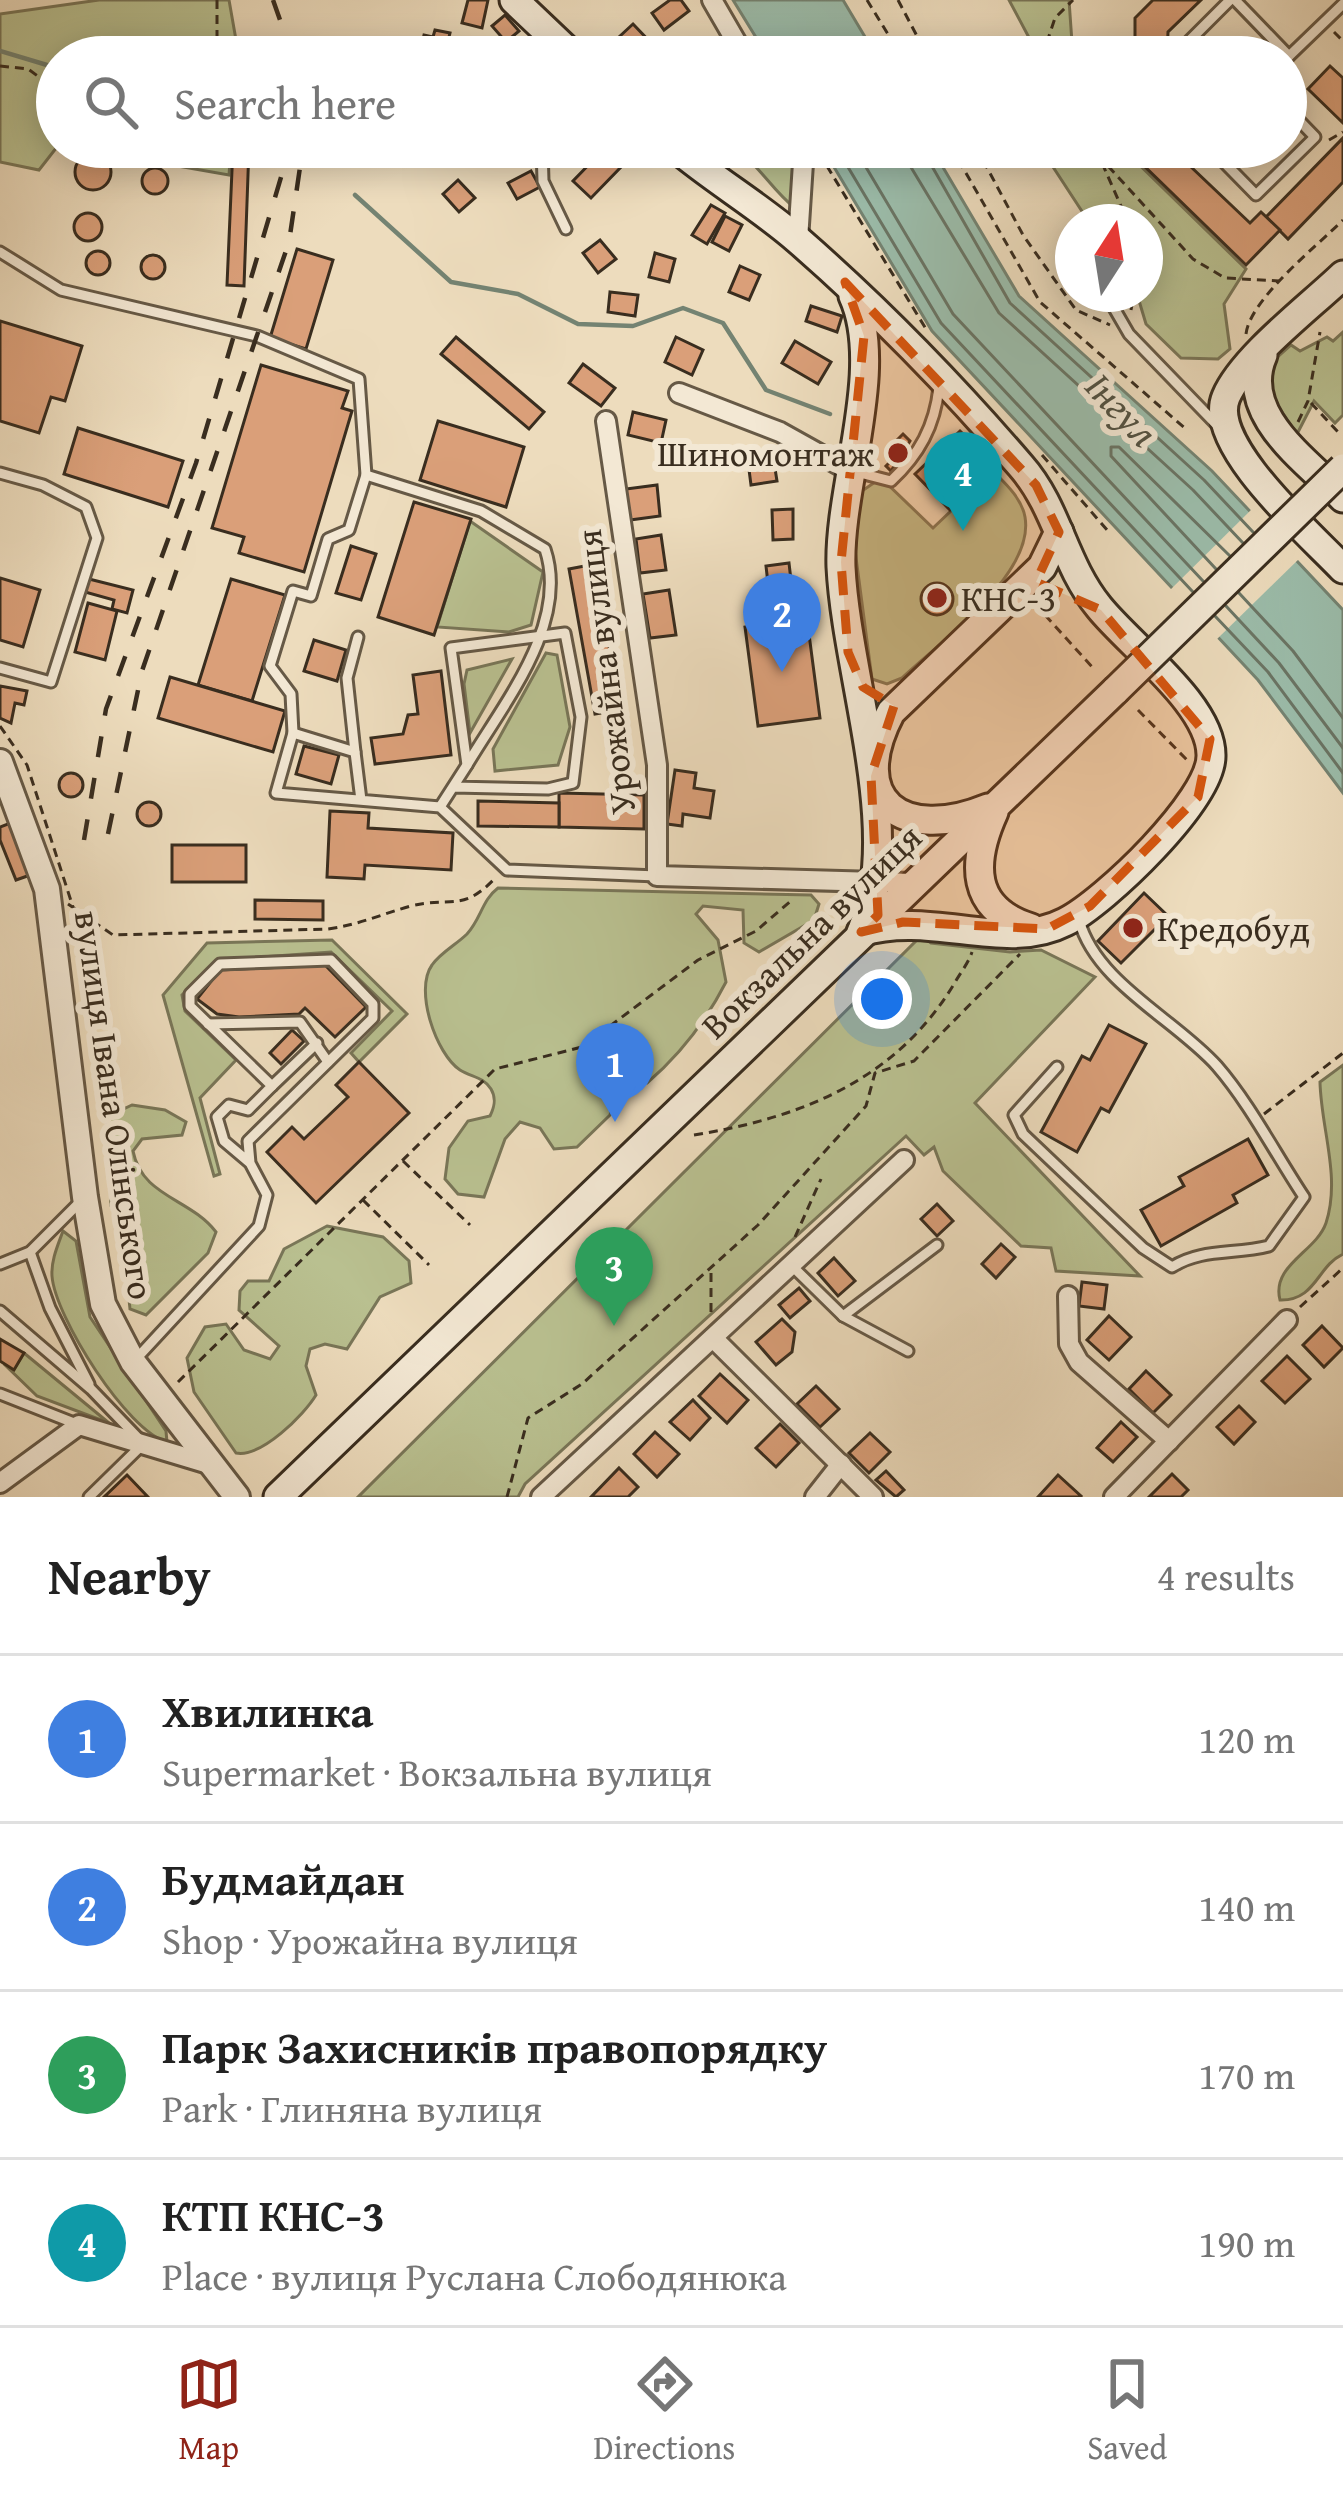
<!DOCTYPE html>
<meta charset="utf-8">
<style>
body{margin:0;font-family:"Gentium Book Plus",serif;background:#f6f6f6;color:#222}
.compass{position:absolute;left:1055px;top:204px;width:108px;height:108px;border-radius:50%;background:#fff;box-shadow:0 6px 30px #0003;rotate:12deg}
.you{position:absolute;left:882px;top:999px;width:42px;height:42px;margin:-30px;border:9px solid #fff;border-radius:50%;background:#1a73e8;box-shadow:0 0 0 18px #1a73e833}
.badge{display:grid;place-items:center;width:78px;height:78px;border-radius:50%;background:#8f2418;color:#fff;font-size:39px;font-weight:700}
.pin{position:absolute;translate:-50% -99px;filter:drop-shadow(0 3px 6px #0008)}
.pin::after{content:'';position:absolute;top:63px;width:42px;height:36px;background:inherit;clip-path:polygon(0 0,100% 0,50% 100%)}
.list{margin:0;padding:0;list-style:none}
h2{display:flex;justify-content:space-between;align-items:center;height:156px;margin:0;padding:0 48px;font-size:51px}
h2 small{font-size:39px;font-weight:400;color:#767676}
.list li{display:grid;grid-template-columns:78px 1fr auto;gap:36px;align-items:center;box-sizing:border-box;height:168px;padding:0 48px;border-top:3px solid #e0e0e0}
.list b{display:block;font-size:45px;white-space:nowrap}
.list p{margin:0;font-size:39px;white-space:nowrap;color:#767676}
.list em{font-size:39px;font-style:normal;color:#767676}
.icon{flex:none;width:66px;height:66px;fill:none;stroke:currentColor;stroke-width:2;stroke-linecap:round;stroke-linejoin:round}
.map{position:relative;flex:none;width:1343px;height:1497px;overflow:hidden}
.search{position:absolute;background:#fff;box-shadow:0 6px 30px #0003;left:36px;right:36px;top:36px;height:132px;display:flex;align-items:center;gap:30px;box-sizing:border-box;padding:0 42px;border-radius:66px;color:#767676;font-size:45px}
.sheet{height:828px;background:#fff}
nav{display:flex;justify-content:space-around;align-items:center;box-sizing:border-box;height:168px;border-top:3px solid #e0e0e0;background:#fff;font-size:33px;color:#767676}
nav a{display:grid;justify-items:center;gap:6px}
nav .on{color:#8f2418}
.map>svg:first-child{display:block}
.green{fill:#b9c090;stroke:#797658;stroke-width:3}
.water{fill:#9bbcaa;stroke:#748372;stroke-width:3}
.pier{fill:#eddcbd}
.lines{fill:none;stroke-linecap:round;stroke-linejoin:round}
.shore{stroke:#6a7464;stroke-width:3}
.stream{stroke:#748372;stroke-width:4.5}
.building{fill:#da9f79;stroke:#392d1f;stroke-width:3}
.service-casing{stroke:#665946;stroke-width:15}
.minor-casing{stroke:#665946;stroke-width:24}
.tertiary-casing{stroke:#665946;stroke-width:30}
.secondary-casing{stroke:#392d1f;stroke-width:33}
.path{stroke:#392d1f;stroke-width:3;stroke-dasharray:9 6;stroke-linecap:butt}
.service{stroke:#f3e8d4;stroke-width:9}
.minor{stroke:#f3e8d4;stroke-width:18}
.tertiary{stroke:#f3e8d4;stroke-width:24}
.secondary{stroke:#f3e8d4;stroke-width:27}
.rail{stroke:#392d1f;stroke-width:4.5;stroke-dasharray:21 21;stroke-linecap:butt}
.secondary-bridge-casing{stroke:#392d1f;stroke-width:33;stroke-linecap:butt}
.secondary-bridge{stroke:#f3e8d4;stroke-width:27}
.marked{fill:#d6550e;fill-opacity:0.2;stroke:#d6550e;stroke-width:9;stroke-dasharray:24 15;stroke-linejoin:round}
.poi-dot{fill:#8f2418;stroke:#f3e8d4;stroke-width:4.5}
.labels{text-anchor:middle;stroke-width:12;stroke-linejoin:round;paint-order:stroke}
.poi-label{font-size:36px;fill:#392d1f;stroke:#f3e8d4;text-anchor:start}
.street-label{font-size:36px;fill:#392d1f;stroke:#f3e8d4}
.water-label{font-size:39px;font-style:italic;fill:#525142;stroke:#f3e8d4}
</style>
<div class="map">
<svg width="1343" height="1497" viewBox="0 0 1343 1497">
<rect width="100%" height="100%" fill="#eddcbd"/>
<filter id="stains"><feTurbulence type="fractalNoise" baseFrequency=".00167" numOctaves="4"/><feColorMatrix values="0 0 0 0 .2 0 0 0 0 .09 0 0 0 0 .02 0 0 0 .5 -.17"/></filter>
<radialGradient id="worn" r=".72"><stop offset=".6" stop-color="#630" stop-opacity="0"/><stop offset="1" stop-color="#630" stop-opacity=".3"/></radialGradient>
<g class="green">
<path d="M99 0H229L239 57H57V147L39 170 0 162V14Z"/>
<path d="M1009 0H1069L1073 57H1024L1034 47Z"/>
<path d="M69 147H231L229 175Z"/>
<path d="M744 147H767L799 165 796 209C773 191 762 169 739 151Z"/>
<path d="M1040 147H1121L1246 269 1224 304 1230 349 1218 359 1181 358 1146 324 1137 294H1145V222H1089Z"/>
<path d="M1343 332V415L1335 423 1314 401 1297 434 1269 393 1272 362 1291 345 1300 351 1327 337 1333 341Z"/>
<path d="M993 471C1006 484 1022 499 1025 517 1035 574 940 642 902 678L887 684 872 679 855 550 859 493 881 478 933 528Z"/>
<path d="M470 521 543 572 531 625 509 632 437 627Z"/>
<path d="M546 653 557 655 570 727 558 765 495 771 493 749Z"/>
<path d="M512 659 470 733 464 684 467 670Z"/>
<path d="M498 888 811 895 819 904 814 920 759 952 744 943 743 910 703 906 696 914 718 940 726 982C706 1021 681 1054 647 1083L636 1082 633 1064 623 1063 610 1115 577 1147 554 1149 540 1128 520 1122 505 1139 484 1197 458 1194 445 1179 449 1148 468 1121 490 1116C494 1108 497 1099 491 1089 484 1077 471 1077 460 1070 436 1054 414 990 432 965 440 953 457 944 467 934 481 919 482 900 498 888Z"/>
<path d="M921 936 931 943 1010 952 1041 950 1095 977 975 1103 1140 1276 1056 1271 1051 1248 1021 1246 943 1171 934 1147 924 1155 906 1136 525 1484 518 1497H358Z"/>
<path d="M332 940 407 1014 359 1062 351 1053 392 1011 331 952 217 960 182 995 185 1011 236 1060 200 1098 220 1174 214 1176 163 995 207 943Z"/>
<path d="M1343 1065V1254C1317 1266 1316 1301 1280 1300 1271 1265 1316 1252 1326 1223 1341 1177 1321 1129 1320 1082Z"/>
<path d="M132 1105 165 1110 186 1122 182 1135 142 1139 133 1151C142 1197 190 1198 216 1232L208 1253 146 1315 130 1309 122 1231 111 1206 107 1117Z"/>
<path d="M327 1226 383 1237 409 1261 411 1283 380 1297 347 1349 325 1344 310 1349 306 1366 316 1395C304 1415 261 1458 236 1453L194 1392 187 1358 205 1327 226 1324 244 1350 270 1359 279 1346 239 1310 240 1291 248 1281H269L284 1249Z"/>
<path d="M63 1231 76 1241 90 1317 166 1431 167 1442C127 1431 55 1317 52 1276 51 1260 58 1245 63 1231Z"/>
<path d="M24 1353 109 1423 37 1396 4 1364 14 1369Z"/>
</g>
<g class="water">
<path d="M733 0H843L877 57H768Z"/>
<path d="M822 147H931L1019 296 1212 471 1343 610V793L1258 680 932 331Z"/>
</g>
<path class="pier" d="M1254 507 1301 557 1214 642 1168 592Z"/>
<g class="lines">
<g class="shore">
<path d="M836 147 941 323 1193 592"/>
<path d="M854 147 953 314 1203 581"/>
<path d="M906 147 909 164 999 313 1193 490 1243 543"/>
<path d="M921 147 1010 303 1204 480 1253 532"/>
<path d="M1216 569 1111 456V447H1119L1230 556"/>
<path d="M1239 593 1293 651 1343 718"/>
<path d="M1226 606 1279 663 1343 748"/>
<path d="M1215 616 1268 672 1343 773"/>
</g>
<g class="stream">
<path d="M0 51 57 68"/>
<path d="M355 195 451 282 518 294 578 324 633 326 683 308 723 323 766 390 830 414"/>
</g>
</g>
<g class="building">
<path d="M468 0H488L482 28 462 23Z"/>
<path d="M670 0H681L689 11 664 30 652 13Z"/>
<path d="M1153 0H1201L1168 32 1167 57H1135V18Z"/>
<path d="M505 15 519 31 506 42 492 26Z"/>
<path d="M633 24 653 45 639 57 619 37Z"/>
<path d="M435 30 450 33 444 57H419L424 35 433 37Z"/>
<path d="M1330 66 1343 78V123L1308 89Z"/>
<path d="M1343 138V182L1288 239 1266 217Z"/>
<path d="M233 147H249L244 286 227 285Z"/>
<path d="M1135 147H1170L1250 223 1261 212 1280 230 1246 265 1135 157Z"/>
<path d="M603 150 621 167 591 198 573 181Z"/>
<circle cx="93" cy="172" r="18"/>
<circle cx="155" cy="181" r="13"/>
<path d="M531 171 540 187 517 199 508 183Z"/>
<path d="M458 180 475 198 459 212 443 194Z"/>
<path d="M711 205 725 213 707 244 692 235Z"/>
<circle cx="88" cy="227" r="14"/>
<path d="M725 216 742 225 729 251 712 242Z"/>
<path d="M600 240 616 259 598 273 583 253Z"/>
<path d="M297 249 333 260 306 349 270 338Z"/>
<circle cx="98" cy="263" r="12"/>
<path d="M655 253 675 259 669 282 649 277Z"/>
<circle cx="153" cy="267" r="12"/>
<path d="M740 266 760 275 749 300 729 292Z"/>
<path d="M610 292 638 295 635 316 608 312Z"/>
<path d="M811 306 842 316 837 332 806 321Z"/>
<path d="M0 321 82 346 65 401 51 397 39 433 0 421Z"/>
<path d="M456 337 544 412 529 429 441 354Z"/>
<path d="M676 337 703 350 692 375 665 362Z"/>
<path d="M795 341 831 362 818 384 782 363Z"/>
<path d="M583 364 615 388 601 406 569 383Z"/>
<path d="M261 365 348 391 342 408 352 411 304 572 239 553 244 537 212 528Z"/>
<path d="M633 412 666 420 661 443 628 435Z"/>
<path d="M438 421 524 447 506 507 420 480Z"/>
<path d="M78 428 183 461 168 507 64 474Z"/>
<path d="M960 431 995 466 950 510 915 474Z"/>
<path d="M903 434 910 441 891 471 886 466 895 457 888 449Z"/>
<path d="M772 450 777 481 751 485 747 454Z"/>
<path d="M657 485 660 516 630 520 626 489Z"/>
<path d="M414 502 471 519 434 635 378 617Z"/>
<path d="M793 509V539L773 540 772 510Z"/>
<path d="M661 535 666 570 640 573 636 539Z"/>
<path d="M351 546 376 554 361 600 336 593Z"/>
<path d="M789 563 793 598 770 601 766 566Z"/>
<path d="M595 564 620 710 595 714 569 569Z"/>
<path d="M0 578 40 590 23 647 0 640Z"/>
<path d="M89 579 133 590 127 613 112 609 114 600 85 592Z"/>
<path d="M231 579 285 595 252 701 198 685Z"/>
<circle cx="937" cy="599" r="16"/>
<path d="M669 590 676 635 650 638 643 594Z"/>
<path d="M88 603 117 611 105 660 75 652Z"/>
<path d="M807 619 820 718 758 726 745 627Z"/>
<path d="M314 640 346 650 337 681 304 671Z"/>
<path d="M441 671 451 755 375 764 371 738 403 734 408 715 418 714 413 675Z"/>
<path d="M170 677 285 711 273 752 158 718Z"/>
<path d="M0 686 27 691 24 705 15 703 11 723 0 718Z"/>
<path d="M304 746 339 755 331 784 296 774Z"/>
<path d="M675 770 696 773 694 788 714 791 710 818 683 814 682 826 667 824Z"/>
<circle cx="71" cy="785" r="12"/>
<path d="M559 793 644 795V829L559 827Z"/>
<path d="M478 801 559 803V827L478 826Z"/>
<circle cx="149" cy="814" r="12"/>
<path d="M330 811 369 813 368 828 453 833 451 870 365 865 364 879 327 877Z"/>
<path d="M13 822 33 874 16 880 0 840V827Z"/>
<rect x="172" y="845" width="74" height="37"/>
<path d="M1144 893 1168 916 1121 963 1098 941Z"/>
<path d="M255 900 323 901V920L255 919Z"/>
<path d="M325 965 366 1007 335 1037 305 1008 299 1014 239 1017 217 1014 197 999 220 970Z"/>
<path d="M1109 1025 1146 1044 1109 1112 1101 1108 1077 1152 1041 1132 1082 1056 1090 1060Z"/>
<path d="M292 1030 304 1041 281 1064 270 1053Z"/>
<path d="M359 1062 409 1113 316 1203 267 1152 292 1127 304 1139 348 1097 336 1085Z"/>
<path d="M1248 1139 1268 1175 1233 1195 1237 1203 1161 1246 1141 1210 1184 1186 1179 1177Z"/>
<path d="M937 1204 953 1221 937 1236 921 1219Z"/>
<path d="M1001 1244 1015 1257 996 1278 982 1264Z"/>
<path d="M834 1258 855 1281 838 1296 818 1273Z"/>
<path d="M1082 1282 1107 1285 1104 1309 1079 1306Z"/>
<path d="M799 1288 810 1301 790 1318 779 1305Z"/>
<path d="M1109 1316 1131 1337 1109 1360 1087 1340Z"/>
<path d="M782 1319 795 1332 792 1352 776 1365 756 1342Z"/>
<path d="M1322 1326 1343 1348 1324 1367 1303 1345Z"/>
<path d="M0 1339 24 1353 14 1370 0 1361Z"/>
<path d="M1287 1356 1310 1379 1285 1403 1262 1381Z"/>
<path d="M1146 1371 1171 1395 1153 1413 1129 1389Z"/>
<path d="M720 1374 748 1400 727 1423 699 1396Z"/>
<path d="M816 1386 839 1409 820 1427 797 1404Z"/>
<path d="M693 1400 710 1418 690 1440 670 1422Z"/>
<path d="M1239 1406 1255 1422 1234 1444 1217 1427Z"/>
<path d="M1121 1422 1137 1437 1113 1462 1097 1448Z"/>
<path d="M780 1424 799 1443 776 1467 756 1448Z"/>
<path d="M655 1432 679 1454 657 1477 634 1454Z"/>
<path d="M870 1433 890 1452 869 1473 849 1453Z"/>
<path d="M619 1468 638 1487 628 1497H591Z"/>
<path d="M886 1471 904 1490 896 1497 876 1480Z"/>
<path d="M1172 1474 1188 1490 1181 1497H1149Z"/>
<path d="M127 1475 148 1497H104Z"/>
<path d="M1058 1475 1081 1496 1080 1497H1038Z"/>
</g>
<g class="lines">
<g class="service-casing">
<g id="service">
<path d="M1235 0 1289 56"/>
<path d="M1188 57 1189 41 1230 0"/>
<path d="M1286 59 1343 4"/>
<path d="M542 147 543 181 566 229"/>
<path d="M1209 147 1256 195 1315 137 1286 107"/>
<path d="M0 252 61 290 257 336 359 379 366 475 481 511 545 549C570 624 503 704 467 765"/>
<path d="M1107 296 1129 334 1217 425"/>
<path d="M856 472 891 481C919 455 935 426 939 387"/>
<path d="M0 473 43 485 86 507 97 538 51 682 0 668"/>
<path d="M293 733 291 694 270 666 293 591 311 596 328 539 349 530 366 475"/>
<path d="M355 752 347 678 358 637"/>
<path d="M361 800 355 752 293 733 276 793 440 807 507 870 657 876"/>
<path d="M440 807 467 765 451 648 565 633 581 717 573 783 548 789 453 787"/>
<path d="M208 1024 300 1022 328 1062"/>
<path d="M1057 1067 1014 1115 1023 1134 1143 1248 1172 1267C1202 1248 1234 1255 1269 1246L1304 1197C1276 1155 1250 1104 1217 1066 1175 1019 1096 983 1079 920"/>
<path d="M272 1086 317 1043"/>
<path d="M30 1252 50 1308 89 1384"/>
<path d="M0 1264 30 1252 80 1202"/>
<path d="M791 1265 843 1316 908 1351"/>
<path d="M0 1311 91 1389 140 1440"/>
<path d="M843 1316 937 1245"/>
<path d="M137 1358 259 1226 267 1195 250 1163 248 1141 373 1018V1004L331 960 220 964 190 994V1006L272 1086 248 1110 229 1105 217 1117 224 1141 250 1163"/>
<path d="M0 1394 79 1425"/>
<path d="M89 1497 141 1446"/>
</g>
</g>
<g class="minor-casing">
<g id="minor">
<path d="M712 0 745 57"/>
<path d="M797 147 803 163 798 240"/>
<path d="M679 393 780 432 850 471"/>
<path d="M606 421 657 765V876L913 883"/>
<path d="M1068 1296 1069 1344 1079 1362 1169 1441"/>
<path d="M713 1338 873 1497"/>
<path d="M0 1483 79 1425 215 1466"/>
<path d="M541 1497 904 1160"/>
<path d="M815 1497 841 1464"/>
<path d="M1114 1497 1287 1320"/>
</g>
</g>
<g class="tertiary-casing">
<path id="tertiary" d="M0 762 47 889 85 1197 103 1304 133 1362 237 1497"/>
</g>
<g class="secondary-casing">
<g id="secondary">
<path d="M514 0 574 57"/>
<path d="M675 147C714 180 759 206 798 240 876 308 953 387 1021 466 1058 508 1063 563 1099 607 1130 646 1212 705 1211 756 1211 800 1105 902 1065 922 1005 953 932 910 861 932"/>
<path d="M1343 275C1312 305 1242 358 1226 397 1206 444 1312 536 1343 569"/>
<path d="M853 296C886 369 838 487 841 567 846 673 904 832 863 927"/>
<path d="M1263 355C1237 414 1306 460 1343 498"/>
<path d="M988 808C903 843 844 801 891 712L1042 567 1059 532"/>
<path d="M994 812C971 863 970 909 1031 928"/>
<path d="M278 1497 1116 690"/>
</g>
</g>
<g class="path">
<path d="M217 0V57"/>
<path d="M867 0 902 57"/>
<path d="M898 0 928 57"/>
<path d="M1334 32 1343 41"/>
<path d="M1042 57 1055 18 1073 0"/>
<path d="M0 66 28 69 57 90"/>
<path d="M1329 140 1343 132"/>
<path d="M951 147 1040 302 1187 430"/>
<path d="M976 147 1023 235 1076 310 1110 325"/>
<path d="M819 153 926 329"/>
<path d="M1098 155 1193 259 1225 278 1279 281"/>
<path d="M1102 163 1128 222"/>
<path d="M1131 310 1134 294"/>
<path d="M1246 334C1250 299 1317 246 1343 220"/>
<path d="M1311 403 1338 432"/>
<path d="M1298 422 1308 401 1320 332"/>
<path d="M1042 455 1108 531"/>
<path d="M1035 604 1094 669"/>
<path d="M1138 710 1187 760"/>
<path d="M0 726 27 765 73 907"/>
<path d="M68 904 113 935 328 929C358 925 382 914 411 906 451 896 463 913 496 877"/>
<path d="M1264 1114 1343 1053"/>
<path d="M694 1135C801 1118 896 1080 954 984 960 973 968 964 972 952"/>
<path d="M403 1161 470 1225"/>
<path d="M363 1200 429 1265"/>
<path d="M795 1237 821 1179"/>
<path d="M1300 1307 1343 1268"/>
<path d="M711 1312V1268"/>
<path d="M178 1382 495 1069 582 1047 698 960 756 931 793 899"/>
<path d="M507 1497 528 1418 582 1384 758 1225 866 1106 875 1073 914 1061 1020 954"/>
</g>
<use href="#service" class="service"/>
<use href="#minor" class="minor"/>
<use href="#tertiary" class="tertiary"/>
<use href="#secondary" class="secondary"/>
<g class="rail">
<path d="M273 0 293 57"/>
<path d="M108 834 142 671 289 242 303 147"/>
<path d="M84 840 106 709 196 463 290 147"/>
</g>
<g class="secondary-bridge-casing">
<path id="secondary-bridge" d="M1116 690 1343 468"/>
</g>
<use href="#secondary-bridge" class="secondary-bridge"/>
</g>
<path class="marked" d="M845 282 1036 485 1059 532 1036 582 1101 610 1210 739 1198 797 1090 906 1047 929 903 922 861 932 878 915 871 776 894 706 863 687 848 652 841 562 864 336Z"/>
<g class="poi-dot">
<circle cx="898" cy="453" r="12"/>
<circle cx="937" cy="598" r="12"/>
<circle cx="1133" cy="928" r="12"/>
</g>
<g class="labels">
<g class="poi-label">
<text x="874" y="466" text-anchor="end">Шиномонтаж</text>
<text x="961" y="611">КНС-3</text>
<text x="1157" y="941">Кредобуд</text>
</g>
<g class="street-label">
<text transform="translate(605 672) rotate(-97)" y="13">Урожайна вулиця</text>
<text transform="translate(811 931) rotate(-44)" y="13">Вокзальна вулиця</text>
<text transform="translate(115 1105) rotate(82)" y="13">вулиця Івана Олінського</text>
</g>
<g class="water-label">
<text transform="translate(1122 409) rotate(47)" y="14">Інгул</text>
</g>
</g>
<rect width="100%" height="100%" filter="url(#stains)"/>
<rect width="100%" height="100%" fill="url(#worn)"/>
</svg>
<svg class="compass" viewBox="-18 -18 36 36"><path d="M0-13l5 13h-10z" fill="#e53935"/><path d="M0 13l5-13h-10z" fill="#767676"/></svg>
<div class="you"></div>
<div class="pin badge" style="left:615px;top:1122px;background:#3f7fe0">1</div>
<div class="pin badge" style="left:782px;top:672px;background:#3f7fe0">2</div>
<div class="pin badge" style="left:614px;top:1326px;background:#2e9e5b">3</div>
<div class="pin badge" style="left:963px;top:531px;background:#0f9aa8">4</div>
<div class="search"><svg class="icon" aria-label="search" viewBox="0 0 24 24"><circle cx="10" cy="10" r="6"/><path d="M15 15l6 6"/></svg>Search here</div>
</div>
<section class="sheet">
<h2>Nearby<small>4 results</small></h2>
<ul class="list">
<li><span class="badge" style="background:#3f7fe0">1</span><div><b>Хвилинка</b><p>Supermarket · Вокзальна вулиця</p></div><em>120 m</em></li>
<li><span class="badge" style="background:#3f7fe0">2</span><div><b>Будмайдан</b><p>Shop · Урожайна вулиця</p></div><em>140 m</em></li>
<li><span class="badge" style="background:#2e9e5b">3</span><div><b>Парк Захисників правопорядку</b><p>Park · Глиняна вулиця</p></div><em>170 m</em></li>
<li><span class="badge" style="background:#0f9aa8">4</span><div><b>КТП КНС-3</b><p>Place · вулиця Руслана Слободянюка</p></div><em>190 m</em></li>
</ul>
</section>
<nav>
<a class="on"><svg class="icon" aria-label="map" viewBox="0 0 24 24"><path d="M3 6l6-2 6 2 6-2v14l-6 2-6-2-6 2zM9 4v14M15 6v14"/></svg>Map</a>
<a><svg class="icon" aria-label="directions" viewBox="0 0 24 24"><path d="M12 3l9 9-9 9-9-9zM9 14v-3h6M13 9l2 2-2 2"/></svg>Directions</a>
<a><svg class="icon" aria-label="saved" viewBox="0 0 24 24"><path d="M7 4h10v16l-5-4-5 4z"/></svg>Saved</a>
</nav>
